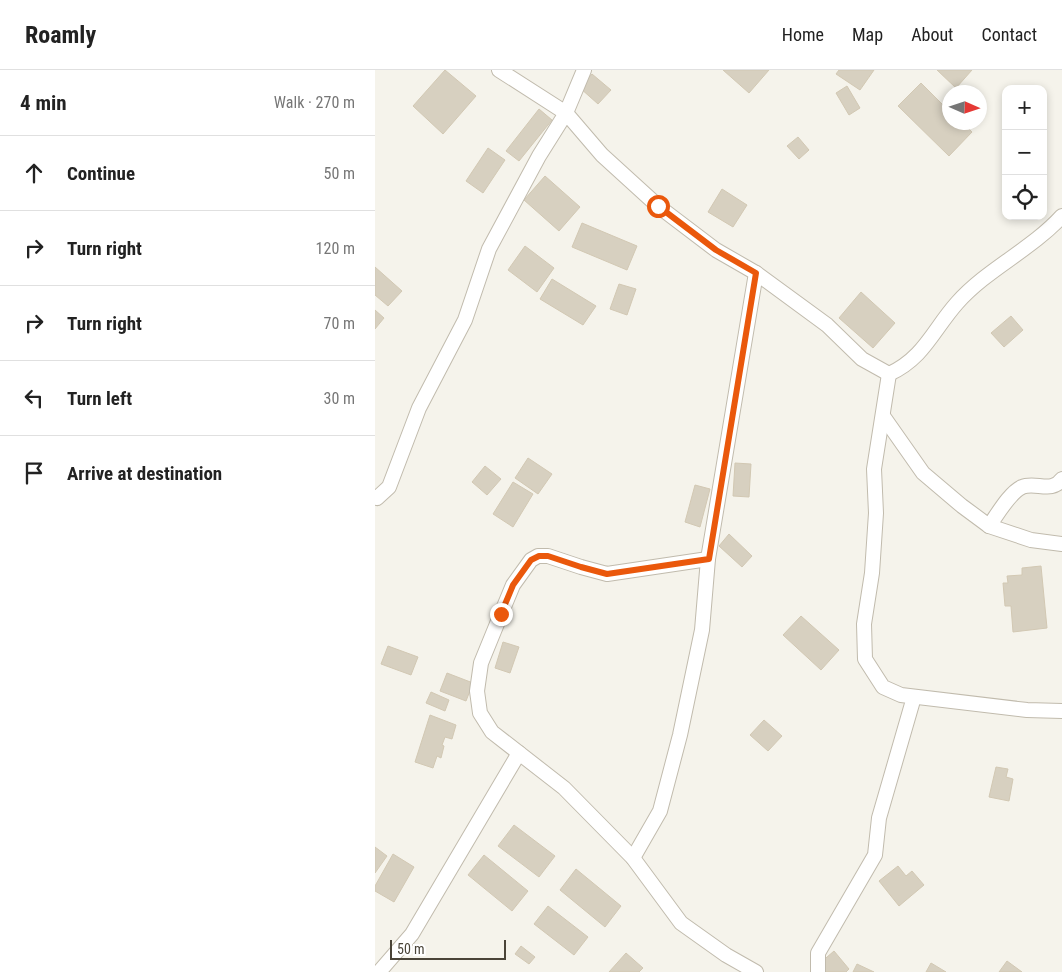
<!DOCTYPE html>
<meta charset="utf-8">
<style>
body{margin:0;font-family:"Roboto Condensed",sans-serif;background:#f2f2f2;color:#222}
.controls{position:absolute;right:15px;top:15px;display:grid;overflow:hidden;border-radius:10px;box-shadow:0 2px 8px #0003}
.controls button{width:45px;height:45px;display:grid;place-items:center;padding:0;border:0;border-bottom:1px solid #e0e0e0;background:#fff;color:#222;font:25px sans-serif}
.compass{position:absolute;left:567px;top:15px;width:45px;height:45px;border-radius:50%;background:#fff;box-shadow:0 2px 8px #0003;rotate:93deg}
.scale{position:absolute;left:15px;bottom:12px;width:116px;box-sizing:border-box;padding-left:5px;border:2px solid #4a4438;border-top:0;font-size:14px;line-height:18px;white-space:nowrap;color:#4a4438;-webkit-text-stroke:4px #fff;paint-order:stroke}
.stop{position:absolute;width:15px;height:15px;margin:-11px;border:4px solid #ea580c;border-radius:50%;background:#fff}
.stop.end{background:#ea580c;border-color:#fff;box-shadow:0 1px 5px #0008}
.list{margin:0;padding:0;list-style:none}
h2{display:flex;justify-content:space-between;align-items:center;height:65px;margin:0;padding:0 20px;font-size:21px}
h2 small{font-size:16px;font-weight:400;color:#767676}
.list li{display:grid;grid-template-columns:32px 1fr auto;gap:15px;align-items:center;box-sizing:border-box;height:75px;padding:0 20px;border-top:1px solid #e0e0e0}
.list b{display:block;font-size:19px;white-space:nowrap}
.list em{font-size:16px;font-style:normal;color:#767676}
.icon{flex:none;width:28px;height:28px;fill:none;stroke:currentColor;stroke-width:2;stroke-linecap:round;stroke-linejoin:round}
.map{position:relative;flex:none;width:687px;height:902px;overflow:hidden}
header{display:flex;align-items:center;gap:30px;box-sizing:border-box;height:70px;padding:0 25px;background:#fff;border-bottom:1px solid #e0e0e0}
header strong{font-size:24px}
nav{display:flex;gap:28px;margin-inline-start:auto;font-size:18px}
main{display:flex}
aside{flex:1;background:#fff}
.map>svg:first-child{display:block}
.building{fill:#d7d0c0;stroke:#d2c8b3}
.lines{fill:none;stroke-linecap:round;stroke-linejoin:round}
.street-casing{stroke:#c1bbad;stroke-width:16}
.street{stroke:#fff;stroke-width:14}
.route{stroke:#ea580c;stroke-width:6}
</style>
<header>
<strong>Roamly</strong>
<nav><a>Home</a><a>Map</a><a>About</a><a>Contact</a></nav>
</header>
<main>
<aside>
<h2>4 min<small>Walk · 270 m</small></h2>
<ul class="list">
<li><svg class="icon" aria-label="ahead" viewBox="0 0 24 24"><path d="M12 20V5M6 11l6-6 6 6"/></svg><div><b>Continue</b></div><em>50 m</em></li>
<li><svg class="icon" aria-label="right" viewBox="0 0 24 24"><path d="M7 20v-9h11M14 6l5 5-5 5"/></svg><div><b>Turn right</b></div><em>120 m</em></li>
<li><svg class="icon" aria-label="right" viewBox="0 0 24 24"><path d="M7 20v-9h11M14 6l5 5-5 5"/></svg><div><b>Turn right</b></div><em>70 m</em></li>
<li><svg class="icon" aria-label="left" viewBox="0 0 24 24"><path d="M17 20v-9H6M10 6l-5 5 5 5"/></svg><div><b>Turn left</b></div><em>30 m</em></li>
<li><svg class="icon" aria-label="arrive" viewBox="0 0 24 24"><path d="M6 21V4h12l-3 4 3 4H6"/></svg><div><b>Arrive at destination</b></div></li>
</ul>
</aside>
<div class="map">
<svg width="687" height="902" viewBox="0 0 687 902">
<rect width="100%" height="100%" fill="#f5f3eb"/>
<g class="building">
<path d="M70 0 101 26 68 64 38 36Z"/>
<path d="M348 0H394L374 23Z"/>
<path d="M464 0H499L485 20 461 4Z"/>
<path d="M562 0H597L581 18Z"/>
<path d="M217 4 236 20 223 34 205 18Z"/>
<path d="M546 13 574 41V52H587L597 62 574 86 523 36Z"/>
<path d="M472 16 485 38 474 45 461 23Z"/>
<path d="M164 39 177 50 144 91 131 81Z"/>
<path d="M423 67 434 80 424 89 412 76Z"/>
<path d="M113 78 130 90 108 123 91 111Z"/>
<path d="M170 106 205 137 184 161 149 130Z"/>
<path d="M347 119 372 135 358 157 333 142Z"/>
<path d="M207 153 262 176 252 200 197 177Z"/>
<path d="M150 176 179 198 162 222 133 200Z"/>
<path d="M0 197 27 221 13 236 0 225Z"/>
<path d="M177 209 221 236 208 255 165 229Z"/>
<path d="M244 214 261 219 252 245 235 239Z"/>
<path d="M486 222 520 253 498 278 464 248Z"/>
<path d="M0 240 9 248 0 259Z"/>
<path d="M636 246 648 260 629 277 616 263Z"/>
<path d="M153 388 177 404 163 424 140 408Z"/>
<path d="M360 393 376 394 374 427 358 426Z"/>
<path d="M110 396 126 409 112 425 97 412Z"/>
<path d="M138 412 158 424 138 457 118 444Z"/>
<path d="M320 415 335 419 325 457 310 452Z"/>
<path d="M354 464 377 486 367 497 344 476Z"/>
<path d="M666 496 672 558 638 562 636 536H630L628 513H633L632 506 647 505V498Z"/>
<path d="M426 546 464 580 446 600 408 565Z"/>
<path d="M128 572 144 577 135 603 120 598Z"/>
<path d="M13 576 43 587 36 605 6 594Z"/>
<path d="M72 603 98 613 91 631 65 621Z"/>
<path d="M56 622 74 630 70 641 51 633Z"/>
<path d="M55 645 81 655 77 669 70 667 67 675 69 676 66 688 62 686 58 698 40 692Z"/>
<path d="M389 650 407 666 393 681 375 665Z"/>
<path d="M621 697 633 699 631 707 638 709 634 731 614 727Z"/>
<path d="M139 755 180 786 164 807 123 776Z"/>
<path d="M0 777 12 786 0 803Z"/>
<path d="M18 784 39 797 19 832 0 821V816Z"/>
<path d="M109 785 153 821 137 841 93 805Z"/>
<path d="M523 796 531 806 537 801 549 815 524 836 504 811Z"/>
<path d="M201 799 246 836 230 857 185 820Z"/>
<path d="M173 836 213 867 199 885 159 854Z"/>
<path d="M146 876 160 887 154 894 140 884Z"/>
<path d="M459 881 474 899 471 902H451L444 894Z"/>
<path d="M251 883 268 898 264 902H234Z"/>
<path d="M632 891 647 902H624Z"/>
<path d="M556 893 571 902H551Z"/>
<path d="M482 894 499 902H478Z"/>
</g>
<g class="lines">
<g class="street-casing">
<g id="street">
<path d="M124 0 191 43 209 0"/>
<path d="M514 304 499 399 501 443 497 503 489 554 490 589 508 617 526 625 652 640 687 641"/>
<path d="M514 304C549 288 558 260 582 233 612 199 656 180 687 146"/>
<path d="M508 346 548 403 587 436 614 456 656 470 687 474"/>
<path d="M0 427 2 428 14 417 44 338 90 250 114 179 164 86 191 43 227 85 283 136 341 180 381 203"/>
<path d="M614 456C622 445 635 422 647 417 660 411 677 424 687 409"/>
<path d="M333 489 232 504 206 497 173 486H163L156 490 138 515 126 544 106 593 102 621 105 643 117 662 189 718 258 788 306 853 351 885 381 902"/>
<path d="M258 788 285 741 305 665 327 560 333 489 381 203 452 255 487 289 514 304"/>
<path d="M4 902 37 864 144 683"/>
<path d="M443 902V883L500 785 504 748 539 627"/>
</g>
</g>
<use href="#street" class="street"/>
</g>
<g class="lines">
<path class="route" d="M126 544 138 515 156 490 164 486H173L206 497 232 504 334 489 381 203 341 180 283 136"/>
</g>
</svg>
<div class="controls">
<button>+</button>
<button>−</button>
<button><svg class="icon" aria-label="locate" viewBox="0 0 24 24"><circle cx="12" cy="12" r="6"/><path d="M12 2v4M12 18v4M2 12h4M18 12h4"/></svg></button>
</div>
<svg class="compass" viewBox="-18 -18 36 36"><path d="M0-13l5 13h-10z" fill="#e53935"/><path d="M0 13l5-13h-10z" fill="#767676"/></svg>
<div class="scale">50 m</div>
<div class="stop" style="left:283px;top:136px"></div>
<div class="stop end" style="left:126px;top:544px"></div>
</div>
</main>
